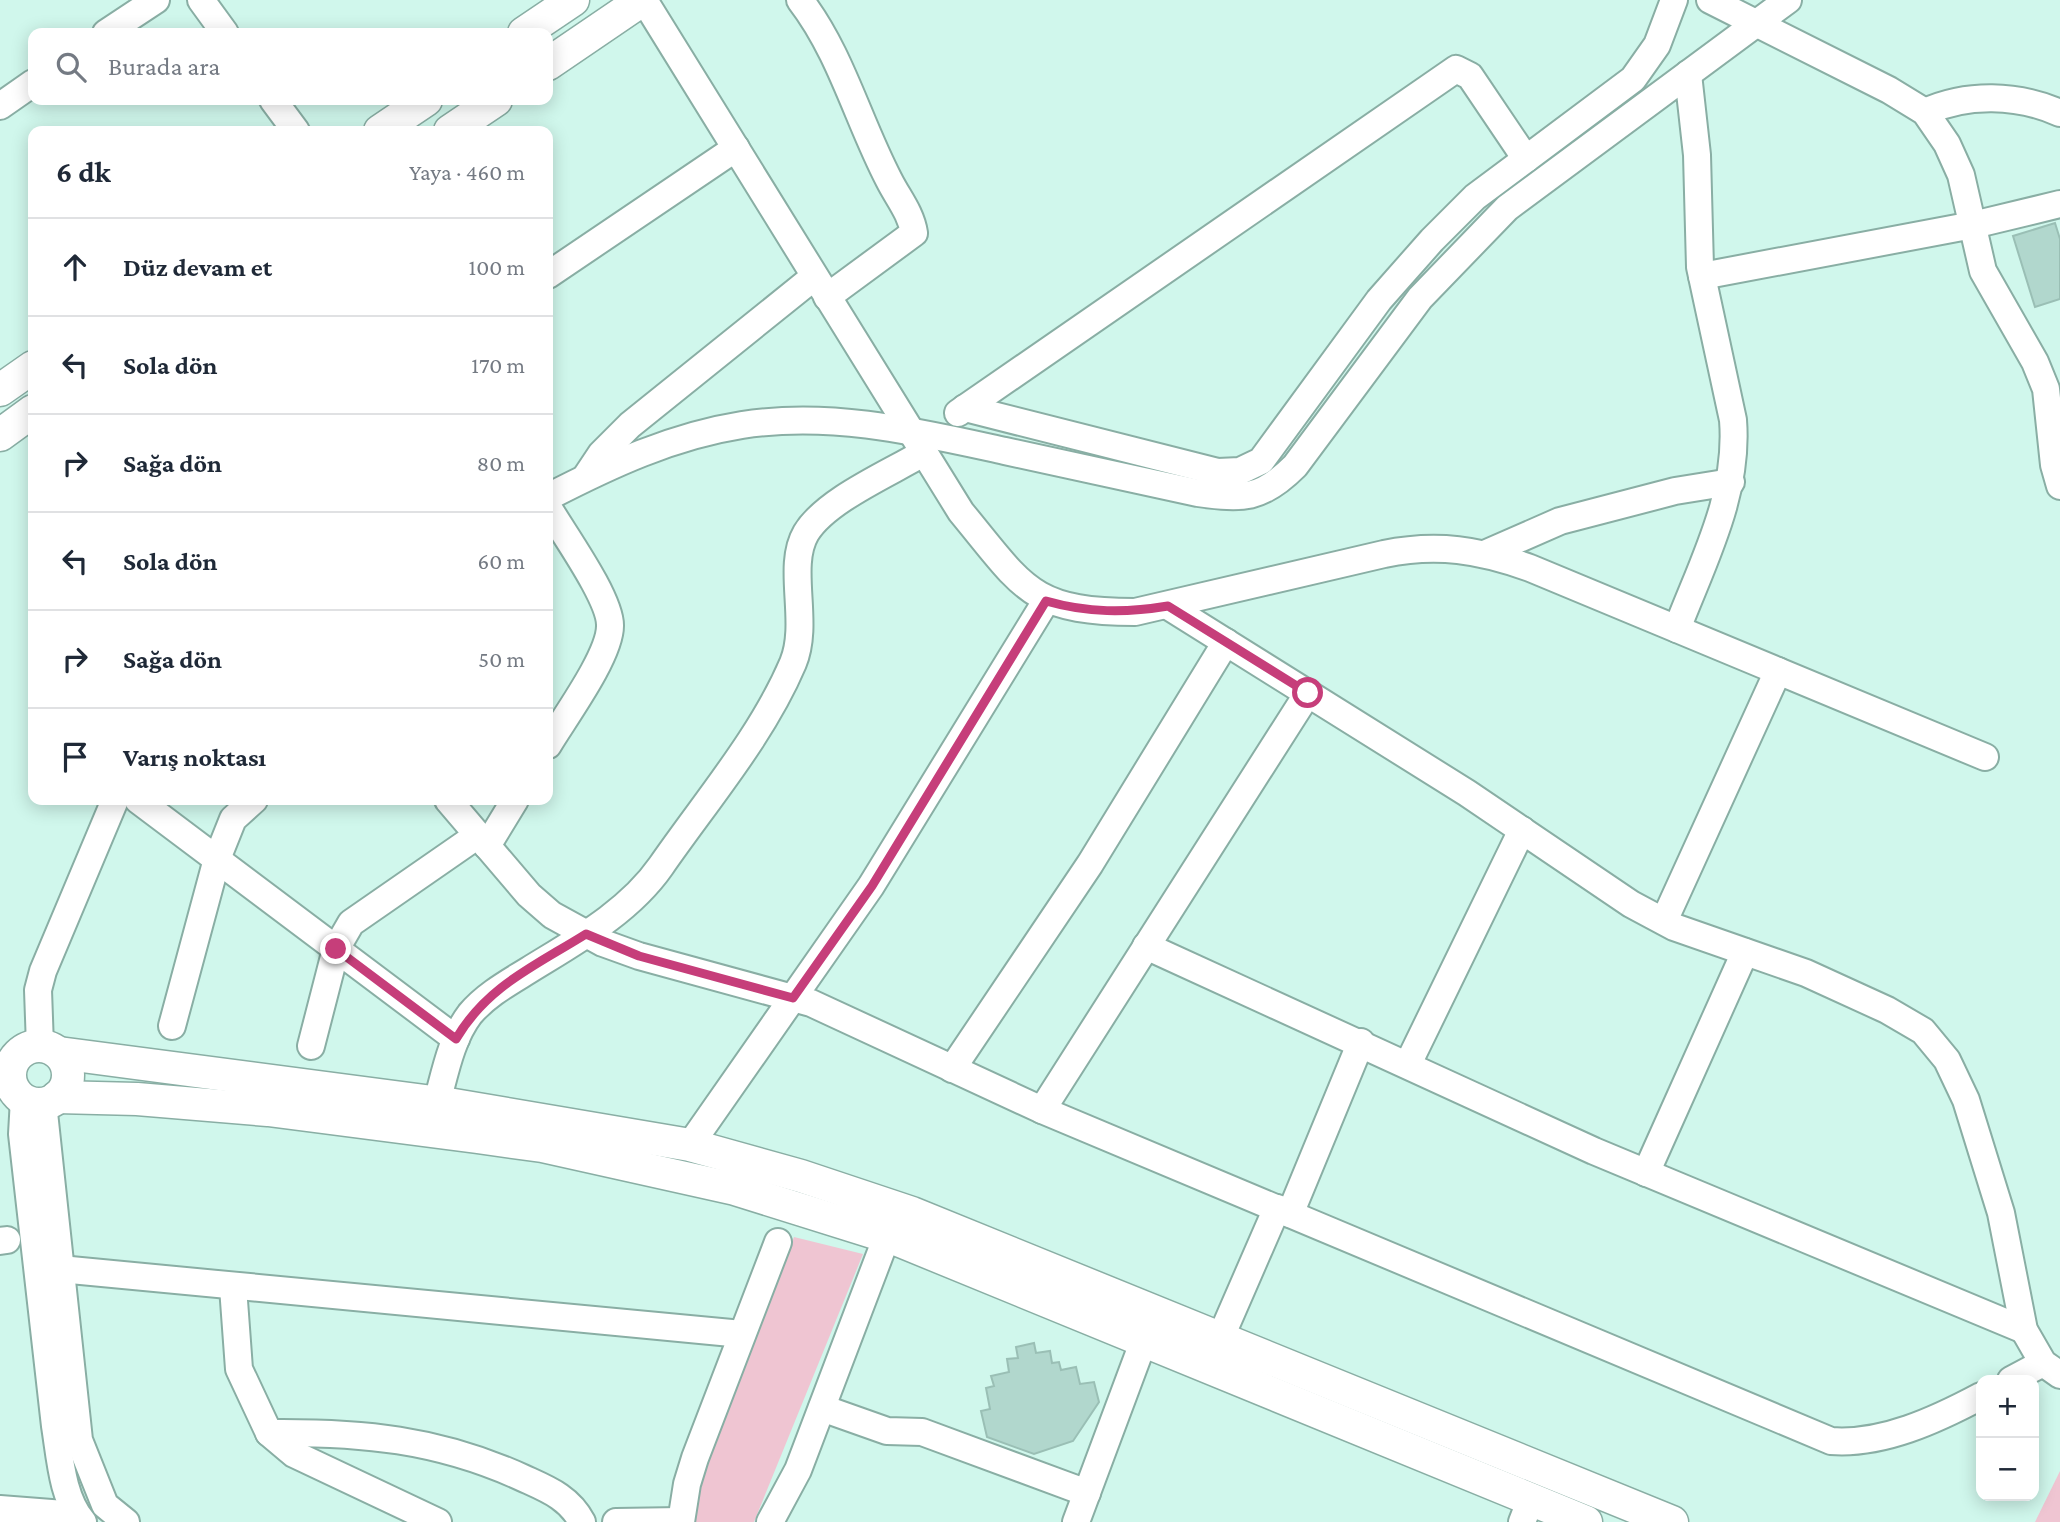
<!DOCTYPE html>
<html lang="tr">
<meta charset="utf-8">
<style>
body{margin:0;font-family:"Crimson Pro",serif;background:#f2f2f3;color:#1f2937}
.controls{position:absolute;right:21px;bottom:21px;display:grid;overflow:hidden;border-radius:14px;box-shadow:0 4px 18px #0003}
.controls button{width:63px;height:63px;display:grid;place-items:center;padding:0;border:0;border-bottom:2px solid #e0e1e3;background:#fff;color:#1f2937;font:35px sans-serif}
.stop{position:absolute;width:21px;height:21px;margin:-16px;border:5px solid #c63e7a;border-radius:50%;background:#fff}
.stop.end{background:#c63e7a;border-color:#fff;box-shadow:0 2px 7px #0008}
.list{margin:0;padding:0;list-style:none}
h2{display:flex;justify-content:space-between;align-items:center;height:91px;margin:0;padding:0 28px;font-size:30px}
h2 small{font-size:23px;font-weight:400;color:#747a83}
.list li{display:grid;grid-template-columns:46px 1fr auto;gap:21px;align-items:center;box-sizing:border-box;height:98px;padding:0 28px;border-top:2px solid #e0e1e3}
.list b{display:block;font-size:26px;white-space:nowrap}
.list em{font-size:23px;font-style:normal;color:#747a83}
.icon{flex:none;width:38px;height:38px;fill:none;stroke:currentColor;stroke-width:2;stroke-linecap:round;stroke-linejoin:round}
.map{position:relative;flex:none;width:2060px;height:1522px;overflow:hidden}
.search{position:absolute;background:#fff;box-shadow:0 4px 18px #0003;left:28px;top:28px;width:525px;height:77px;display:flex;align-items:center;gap:18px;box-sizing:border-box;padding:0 24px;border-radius:14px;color:#747a83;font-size:26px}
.panel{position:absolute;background:#fff;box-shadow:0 4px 18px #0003;left:28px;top:126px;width:525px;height:679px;border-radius:14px}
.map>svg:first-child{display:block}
.green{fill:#efc5d2}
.building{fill:#b1d7cd;stroke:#9abfb5;stroke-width:2}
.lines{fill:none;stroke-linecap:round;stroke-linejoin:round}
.minor-casing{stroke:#89aea4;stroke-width:30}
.major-casing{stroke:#89aea4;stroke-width:35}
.minor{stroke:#fff;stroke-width:26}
.major{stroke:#fff;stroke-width:32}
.route{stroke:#c63e7a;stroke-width:9}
</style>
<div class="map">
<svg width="2060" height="1522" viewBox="0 0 2060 1522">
<rect width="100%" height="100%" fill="#d0f7ec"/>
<g class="green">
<path d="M794 1237 863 1254 754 1522H692L700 1480Z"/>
<path d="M2060 1471V1522H2035Z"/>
</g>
<g class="building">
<path d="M2055 223 2060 239V299L2035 307 2013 236Z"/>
<path d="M1034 1343 1036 1353 1050 1351 1052 1363 1059 1362 1061 1370 1076 1367 1080 1384 1094 1382 1099 1402 1073 1441 1034 1454 987 1437 981 1411 990 1409 986 1388 994 1386 991 1376 1009 1372 1007 1359 1018 1358 1016 1347Z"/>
</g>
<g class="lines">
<g class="minor-casing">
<g id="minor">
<path d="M201 0 225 33"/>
<path d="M644 0 961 512C1023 587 1030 612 1135 612L1384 554C1437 543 1480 550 1530 568L1985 757"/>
<path d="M800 0C841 53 858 121 889 180 898 198 911 213 914 233L827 297"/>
<path d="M1710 0 1889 90 1925 112 1947 144 1961 175 1983 271 2035 362 2046 389 2054 465 2060 486"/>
<path d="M106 33 156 0"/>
<path d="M273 100 296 131"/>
<path d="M0 106 33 83"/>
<path d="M1925 112C1967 93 2017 94 2060 113"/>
<path d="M548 275 736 148"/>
<path d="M1702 276 1973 225 2060 204"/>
<path d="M965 408 1218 472 1240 471 1261 461 1379 300 1432 240 1475 197 1633 79 1657 45 1674 0"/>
<path d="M958 413 1456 69 1470 76 1526 159"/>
<path d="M587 475 601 454 630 425 814 277"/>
<path d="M548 497C610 465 672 436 742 425 832 411 918 432 1005 451 1069 465 1133 479 1198 493 1243 499 1261 500 1295 466L1420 298 1507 208 1788 0"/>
<path d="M548 507C563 533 611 599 610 626 610 656 564 718 548 745"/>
<path d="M1487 553 1560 521 1675 491 1731 482"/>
<path d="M1168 606 1467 793 1631 904 1674 927 1806 973 1887 1010 1923 1031 1947 1060 1966 1100 2001 1213 2024 1330 2043 1363 2060 1375"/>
<path d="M1677 629C1703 561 1739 495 1733 420L1700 267 1697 155 1688 74"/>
<path d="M138 800 456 1039"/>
<path d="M448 800 529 895 552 915 603 943 639 956 811 1003 1042 1110 1831 1441C1882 1445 1936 1420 1981 1396"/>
<path d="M487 846 515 800"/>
<path d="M1664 921 1778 671"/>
<path d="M1146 946 1594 1151 2024 1330"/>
<path d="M172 1026 217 859 233 819 254 800"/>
<path d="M40 1046 38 990 43 971 115 800"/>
<path d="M311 1046 336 949 351 923 478 835"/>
<path d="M1408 1064 1522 830"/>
<path d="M952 1069 1090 864 1226 642"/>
<path d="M24 1099 22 1134 55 1426C60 1457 62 1498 83 1522"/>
<path d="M437 1102C445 1073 451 1039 470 1014 486 995 508 983 529 970 576 941 629 912 661 866 706 801 762 736 793 663 810 622 786 567 806 533 826 500 890 473 923 453"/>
<path d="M43 1103 79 1440 105 1505 126 1522"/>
<path d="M1042 1110 1308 693"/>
<path d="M690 1145 871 886 1046 601"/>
<path d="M1646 1173 1745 952"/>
<path d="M1290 1214 1361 1042"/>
<path d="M0 1241 7 1240"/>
<path d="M60 1269 742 1334"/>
<path d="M233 1287 239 1369 269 1433 294 1454 438 1522"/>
<path d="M1220 1339 1277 1208"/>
<path d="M2011 1380 2043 1363"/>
<path d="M822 1408 887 1431 922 1432 1087 1493"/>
<path d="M269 1433C361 1432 438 1439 523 1478 547 1489 569 1497 582 1522"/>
<path d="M0 1509 77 1515"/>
<path d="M616 1522 681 1521"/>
<path d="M681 1522 687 1484 695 1458 778 1242"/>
<path d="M770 1522 798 1470 887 1236"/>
<path d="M1076 1522 1144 1340"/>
<path d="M1522 1522 1531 1499"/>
</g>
</g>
<g class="major-casing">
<g id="major">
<path d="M524 33 573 0"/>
<path d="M548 64 642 0"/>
<path d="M380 131 426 100"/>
<path d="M450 131 496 100"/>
<path d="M0 390 33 367"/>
<path d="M0 435 33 411"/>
<circle cx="39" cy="1075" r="29"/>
<path d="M59 1053 448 1104 690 1145 801 1176 912 1213 1672 1522"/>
<path d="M57 1097 137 1099 268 1110 477 1137 542 1146 735 1189 898 1240 1586 1522"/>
</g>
</g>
<use href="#minor" class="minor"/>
<use href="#major" class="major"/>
</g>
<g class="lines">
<path class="route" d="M336 949 456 1039C487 986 535 966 586 934L639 956 793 998 872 886 1046 601C1088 613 1126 613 1168 606L1308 693"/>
</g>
</svg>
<div class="controls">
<button>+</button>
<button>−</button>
</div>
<div class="stop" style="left:1308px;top:693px"></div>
<div class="stop end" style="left:336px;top:949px"></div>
<div class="search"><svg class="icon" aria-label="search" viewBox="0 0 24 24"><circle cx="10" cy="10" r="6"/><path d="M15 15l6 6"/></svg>Burada ara</div>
<section class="panel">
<h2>6 dk<small>Yaya · 460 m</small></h2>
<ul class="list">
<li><svg class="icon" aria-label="ahead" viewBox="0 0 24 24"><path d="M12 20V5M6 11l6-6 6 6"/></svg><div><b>Düz devam et</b></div><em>100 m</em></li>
<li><svg class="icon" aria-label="left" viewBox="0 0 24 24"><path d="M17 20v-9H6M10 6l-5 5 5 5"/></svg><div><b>Sola dön</b></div><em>170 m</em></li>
<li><svg class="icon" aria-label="right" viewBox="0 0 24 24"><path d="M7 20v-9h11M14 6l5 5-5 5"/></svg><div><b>Sağa dön</b></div><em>80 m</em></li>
<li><svg class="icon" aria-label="left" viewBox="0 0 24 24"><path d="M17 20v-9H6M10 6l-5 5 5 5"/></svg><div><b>Sola dön</b></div><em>60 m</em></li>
<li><svg class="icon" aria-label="right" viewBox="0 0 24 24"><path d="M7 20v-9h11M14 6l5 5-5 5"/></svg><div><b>Sağa dön</b></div><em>50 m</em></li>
<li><svg class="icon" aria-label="arrive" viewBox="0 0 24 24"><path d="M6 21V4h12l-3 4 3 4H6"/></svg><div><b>Varış noktası</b></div></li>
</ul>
</section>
</div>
